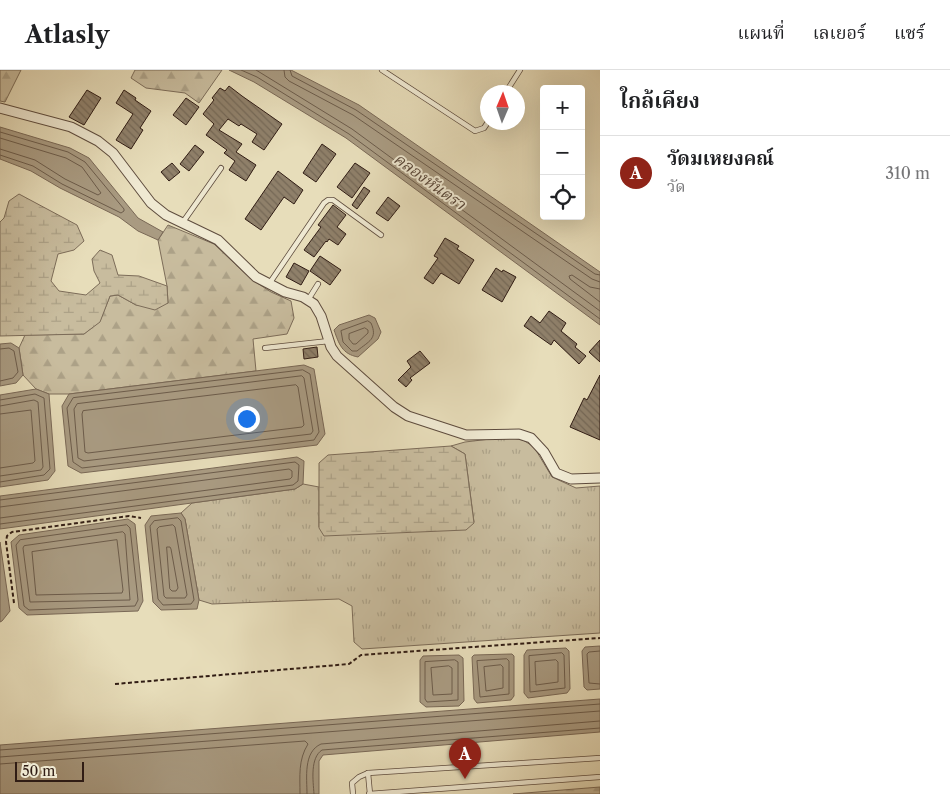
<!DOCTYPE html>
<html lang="th">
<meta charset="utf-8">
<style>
body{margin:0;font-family:"Libre Caslon Text","Noto Serif Thai",serif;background:#f2f2f2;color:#202124}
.controls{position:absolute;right:15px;top:15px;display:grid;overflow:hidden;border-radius:5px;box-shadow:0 5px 20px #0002}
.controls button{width:45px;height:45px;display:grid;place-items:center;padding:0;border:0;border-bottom:1px solid #e0e0e0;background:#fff;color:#202124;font:25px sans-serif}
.compass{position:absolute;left:480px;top:15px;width:45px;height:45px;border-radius:50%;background:#fff;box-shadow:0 5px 20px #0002;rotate:2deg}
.scale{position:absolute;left:15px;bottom:12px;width:69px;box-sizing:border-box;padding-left:5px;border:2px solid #301c14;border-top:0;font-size:14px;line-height:18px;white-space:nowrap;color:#301c14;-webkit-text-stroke:4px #efe9d2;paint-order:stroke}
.you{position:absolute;left:246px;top:348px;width:18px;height:18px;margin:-12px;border:4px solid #fff;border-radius:50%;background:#1a73e8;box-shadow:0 0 0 8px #1a73e833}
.badge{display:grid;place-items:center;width:32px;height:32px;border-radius:50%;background:#8f2418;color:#fff;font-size:16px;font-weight:700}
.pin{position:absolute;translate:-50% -41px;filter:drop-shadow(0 1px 2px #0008)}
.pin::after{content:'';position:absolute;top:26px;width:18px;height:15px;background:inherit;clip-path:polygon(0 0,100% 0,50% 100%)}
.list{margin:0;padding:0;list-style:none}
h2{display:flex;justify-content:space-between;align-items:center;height:65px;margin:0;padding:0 20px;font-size:21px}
h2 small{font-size:16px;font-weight:400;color:#757577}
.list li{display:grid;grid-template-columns:32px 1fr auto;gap:15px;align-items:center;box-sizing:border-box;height:75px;padding:0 20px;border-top:1px solid #e0e0e0}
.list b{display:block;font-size:19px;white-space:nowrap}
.list p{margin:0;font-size:16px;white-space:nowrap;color:#757577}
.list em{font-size:16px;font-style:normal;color:#757577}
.icon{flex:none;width:28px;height:28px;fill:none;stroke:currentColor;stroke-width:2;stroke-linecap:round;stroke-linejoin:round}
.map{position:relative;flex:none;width:600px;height:724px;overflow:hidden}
header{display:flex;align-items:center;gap:30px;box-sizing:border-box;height:70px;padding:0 25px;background:#fff;border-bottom:1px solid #e0e0e0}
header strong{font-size:24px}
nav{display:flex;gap:28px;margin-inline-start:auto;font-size:18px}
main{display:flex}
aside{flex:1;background:#fff}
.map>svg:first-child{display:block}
.grass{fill:url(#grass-tufts);stroke:#7c6c59}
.forest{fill:url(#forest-firs);stroke:#7c6c59}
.wetland{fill:url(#wetland-marsh);stroke:#7c6c59}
.water{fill:#a99b82;stroke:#796856}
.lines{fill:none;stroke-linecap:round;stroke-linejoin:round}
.shore{stroke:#6c5c4b;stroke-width:1}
.building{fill:url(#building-back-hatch);stroke:#301c14}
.service-casing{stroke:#5e4c3e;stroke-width:6}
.minor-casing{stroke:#5e4c3e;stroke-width:11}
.path{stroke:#301c14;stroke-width:2;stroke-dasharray:4 2.5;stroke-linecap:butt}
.service{stroke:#efe9d2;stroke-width:4.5}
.minor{stroke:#efe9d2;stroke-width:9}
.labels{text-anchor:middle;stroke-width:4;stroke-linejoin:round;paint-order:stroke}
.water-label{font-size:16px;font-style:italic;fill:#5a483a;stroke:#efe9d2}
</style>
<header>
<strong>Atlasly</strong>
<nav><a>แผนที่</a><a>เลเยอร์</a><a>แชร์</a></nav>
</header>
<main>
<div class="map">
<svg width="600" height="724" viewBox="0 0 600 724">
<defs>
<pattern id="grass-tufts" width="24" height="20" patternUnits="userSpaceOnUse" patternTransform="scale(1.25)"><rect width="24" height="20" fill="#c8bc9e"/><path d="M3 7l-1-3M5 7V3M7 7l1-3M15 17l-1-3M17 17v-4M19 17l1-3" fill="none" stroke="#aca187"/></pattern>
<pattern id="forest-firs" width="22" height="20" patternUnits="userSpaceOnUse" patternTransform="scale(1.25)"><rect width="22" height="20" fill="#c8bc9e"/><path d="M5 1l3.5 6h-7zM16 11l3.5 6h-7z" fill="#aca187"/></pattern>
<pattern id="wetland-marsh" width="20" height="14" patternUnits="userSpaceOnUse" patternTransform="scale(1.25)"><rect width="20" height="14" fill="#c8bc9e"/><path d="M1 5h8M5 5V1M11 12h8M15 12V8" fill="none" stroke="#aca187"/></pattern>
<pattern id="building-back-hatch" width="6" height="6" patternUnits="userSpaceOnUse" patternTransform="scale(1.25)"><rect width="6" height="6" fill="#8f806a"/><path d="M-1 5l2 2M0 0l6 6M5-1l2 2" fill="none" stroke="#756856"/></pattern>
</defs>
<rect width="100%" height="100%" fill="#e7ddba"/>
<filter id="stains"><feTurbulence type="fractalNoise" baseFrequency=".004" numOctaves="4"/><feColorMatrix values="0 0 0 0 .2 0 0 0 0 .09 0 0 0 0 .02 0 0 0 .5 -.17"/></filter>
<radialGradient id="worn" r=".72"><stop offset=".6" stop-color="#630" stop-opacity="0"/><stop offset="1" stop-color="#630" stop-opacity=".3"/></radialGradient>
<path class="grass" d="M507 367 523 370 534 377 552 407 576 418 600 416V563L362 579 354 572 352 536 339 529 212 534 199 530 185 449 181 443 192 433 295 419 303 414 319 417V457L474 452 465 384 451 376 465 372Z"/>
<g class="forest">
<path d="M0 0H21L5 32 0 31Z"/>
<path d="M135 0H222L199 33 185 23 146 18 131 8Z"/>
<path d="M168 155 214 174 251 209 271 222 291 231 294 248 287 264 253 269 256 301 69 324H49L36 319 23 305 19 278 25 265 84 264 100 251 110 226 118 225 136 235 168 233 167 216 158 170Z"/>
<path d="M600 717V724H513Z"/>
</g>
<g class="wetland">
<path d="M19 124 77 155 84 171 74 180 58 184 51 211 59 221 86 225 100 213 94 201 92 189 100 180 112 185 118 205 139 206 167 216 168 233 155 240 136 235 118 225 110 226 100 252 84 264 0 266V152L4 148 9 131Z"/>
<path d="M451 376 465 384 474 453 466 460 324 466 319 458V393L328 385Z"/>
</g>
<g class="water">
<path d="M229 0H291L359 35 600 202V255L346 68 254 12Z"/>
<path d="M0 57 70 78 89 88 138 148 163 162 158 170 138 161 119 147 60 118 31 101 0 89Z"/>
<path d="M369 245 375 248 381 262 378 269 358 287C342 284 339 274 334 260L339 255Z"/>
<path d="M11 273 19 278 23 305 16 313 0 316V274Z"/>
<path d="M304 295 314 299 325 364 317 375 81 403 68 396 62 336 69 324Z"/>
<path d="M36 319 49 324 55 401 48 410 0 417V325Z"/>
<path d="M297 387 304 391 303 414 295 419 0 459V426Z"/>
<path d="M181 443 185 449 199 530 197 539 161 540 153 532 145 455 151 446Z"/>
<path d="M128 449 135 454 143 531 138 541 27 545 19 538 11 472 19 465Z"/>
<path d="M0 472 10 541 2 551 0 552Z"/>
<path d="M600 576V619L587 620 584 617 582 581 585 577Z"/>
<path d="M566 578 569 581 570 619 567 623 528 628 524 623V585L527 580Z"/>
<path d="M512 584 514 586V626L511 630 477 633 474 629 472 587 474 585Z"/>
<path d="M459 585 463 588 464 631 459 636 426 637 420 632V590L423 586Z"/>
<path d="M600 629V662L323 685 319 691V724H0V675Z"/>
</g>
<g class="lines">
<g class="shore">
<path d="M241 0 257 7 349 64 600 249"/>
<path d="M256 0 352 59 600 241"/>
<path d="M284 0 285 7 289 11 353 45 592 209 600 212"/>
<path d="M290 0 292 6 356 40 595 204 600 205"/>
<path d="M0 62 68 82 85 92 124 139V141L121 143 62 114 33 96 0 85"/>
<path d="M0 68 66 88 82 97 101 123 98 125 65 109 35 90 0 79"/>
<path d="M600 219 590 217 572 205 569 206 570 209 600 232"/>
<path d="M368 251 371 253C378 269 369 271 357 281H352L343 272 341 261Z"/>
<path d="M365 258 368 260V263L356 274H353L349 269V264Z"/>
<path d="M0 279 9 278 14 281 18 302 13 308 0 311"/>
<path d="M303 300 310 304 319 362 314 370 82 398 73 392 67 338 73 328Z"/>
<path d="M302 306 304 308 313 361 311 364 84 391 78 388 74 339 77 334Z"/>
<path d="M296 315 298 317 304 355 302 357 88 383 85 382 82 344 83 341Z"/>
<path d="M0 330 35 324 44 328 50 399 44 405 0 412"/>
<path d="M0 336 34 330 38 332 43 397 41 400 0 406"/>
<path d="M0 344 31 340 35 391 33 393 0 398"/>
<path d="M0 430 295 392 299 395 298 411 293 415 0 454"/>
<path d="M0 437 289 399 292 401V407L290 409 0 448"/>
<path d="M178 448 181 451 194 530 191 534 163 535 158 529 150 456 154 451Z"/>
<path d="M127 455 130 458 138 530 135 536 29 540 24 536 16 475 20 470Z"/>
<path d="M173 455 175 457 187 525 185 528H166L164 526 157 459 159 457Z"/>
<path d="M123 462 125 464 130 530 30 532 23 478 24 476Z"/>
<path d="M117 470 123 520 122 523 36 525 32 482Z"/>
<path d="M167 477H170L171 479 178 518 176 521H172L170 519Z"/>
<path d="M600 581 589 582 587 584 589 613 600 614"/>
<path d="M562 583 564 585 565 618 530 622 529 586Z"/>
<path d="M507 589 509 591V624L480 627 477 591Z"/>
<path d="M455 590 458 592V630L427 632 425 629V592Z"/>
<path d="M556 590 558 592V612L536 615 535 592Z"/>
<path d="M501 595 503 597V618L486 621 484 597Z"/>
<path d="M449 596 452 598V624L433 625 431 598Z"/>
<path d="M0 680 600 634"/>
<path d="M0 687 600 641"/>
<path d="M0 694 305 671 308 674C298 690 300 706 300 724"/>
<path d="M307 724C307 708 303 682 321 674L600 651"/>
<path d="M314 724C313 710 310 688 322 680L600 658"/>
</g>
</g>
<g class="building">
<path d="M229 16 242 26 282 54 264 80 252 72 257 64 241 54 239 56 228 49 219 60 242 74 236 82 256 95 246 111 229 100 235 91 224 83 227 80 206 65 214 54 203 44 214 30 212 28 220 18 225 21Z"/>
<path d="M87 20 101 28 84 55 69 47Z"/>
<path d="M124 20 136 28 135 30 151 41 140 58 143 60 131 79 116 70 133 44 116 33Z"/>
<path d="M186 28 199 37 186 55 173 45Z"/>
<path d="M322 74 336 84 316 112 303 103Z"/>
<path d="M195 75 204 82 189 101 180 94Z"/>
<path d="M172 93 180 102 169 111 161 102Z"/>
<path d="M355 93 370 103 352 128 337 117Z"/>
<path d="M278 101 303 120 294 134 284 127 261 160 245 149Z"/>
<path d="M364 117 370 121 357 139 352 135Z"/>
<path d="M388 127 400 136 388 151 376 143Z"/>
<path d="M333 135 346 145 337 157 346 164 338 175 329 169 327 172 326 171 314 187 304 180 321 157 318 155Z"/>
<path d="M445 168 459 176 457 179 474 190 459 214 441 203 433 214 424 208 438 188 434 186Z"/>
<path d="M320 186 341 200 330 215 310 201Z"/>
<path d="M294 193 309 201 301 215 286 207Z"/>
<path d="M496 198 502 202 503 200 516 207 502 232 482 220Z"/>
<path d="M549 241 566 253 561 261 577 274 575 277 586 286 579 294 554 270 551 275 524 256 531 246 540 253Z"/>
<path d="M600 270V292L589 282Z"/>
<path d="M317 277 318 287 304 289 303 279Z"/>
<path d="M420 281 430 293 410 308 412 310 406 317 398 310 411 297 407 291Z"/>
<path d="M600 305V370L570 357 584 328 587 330Z"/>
</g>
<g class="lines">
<g class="service-casing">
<g id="service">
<path d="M382 0 475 61 484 58 488 52"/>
<path d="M506 22 520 0"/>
<path d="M183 152 221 98"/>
<path d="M269 214 324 133 328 130H333L381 165"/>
<path d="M308 230 318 214"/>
<path d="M265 278 329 271"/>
<path d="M368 703 370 724"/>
<path d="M353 724 352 713 359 707 368 703 600 688"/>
<path d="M369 724 600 707"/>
</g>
</g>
<g class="minor-casing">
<path id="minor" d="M0 38 71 57 98 71 113 83 151 133 166 145 218 170 256 207 285 222 303 227 314 234 321 246 331 277 337 286 394 337 408 346 466 365 519 364 531 368 544 382 556 403 571 409 600 408"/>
</g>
<g class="path">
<path d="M14 533 6 472 7 466 12 462 129 446 141 448"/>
<path d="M115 614 349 594 361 585 600 568"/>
</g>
<use href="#service" class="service"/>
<use href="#minor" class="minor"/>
</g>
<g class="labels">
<g class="water-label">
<text transform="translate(430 111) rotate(36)" y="6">คลองหันตรา</text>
</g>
</g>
<rect width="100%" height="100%" filter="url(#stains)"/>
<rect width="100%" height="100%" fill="url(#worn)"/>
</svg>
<div class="controls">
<button>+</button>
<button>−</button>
<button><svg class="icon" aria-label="locate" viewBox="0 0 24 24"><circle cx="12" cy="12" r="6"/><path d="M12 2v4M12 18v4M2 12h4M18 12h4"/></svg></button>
</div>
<svg class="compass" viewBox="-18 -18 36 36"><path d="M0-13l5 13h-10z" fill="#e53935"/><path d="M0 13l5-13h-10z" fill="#757577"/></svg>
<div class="scale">50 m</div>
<div class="you"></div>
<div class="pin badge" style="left:465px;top:709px">A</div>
</div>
<aside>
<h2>ใกล้เคียง<small></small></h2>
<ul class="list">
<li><span class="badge">A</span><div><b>วัดมเหยงคณ์</b><p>วัด</p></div><em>310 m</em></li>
</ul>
</aside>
</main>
